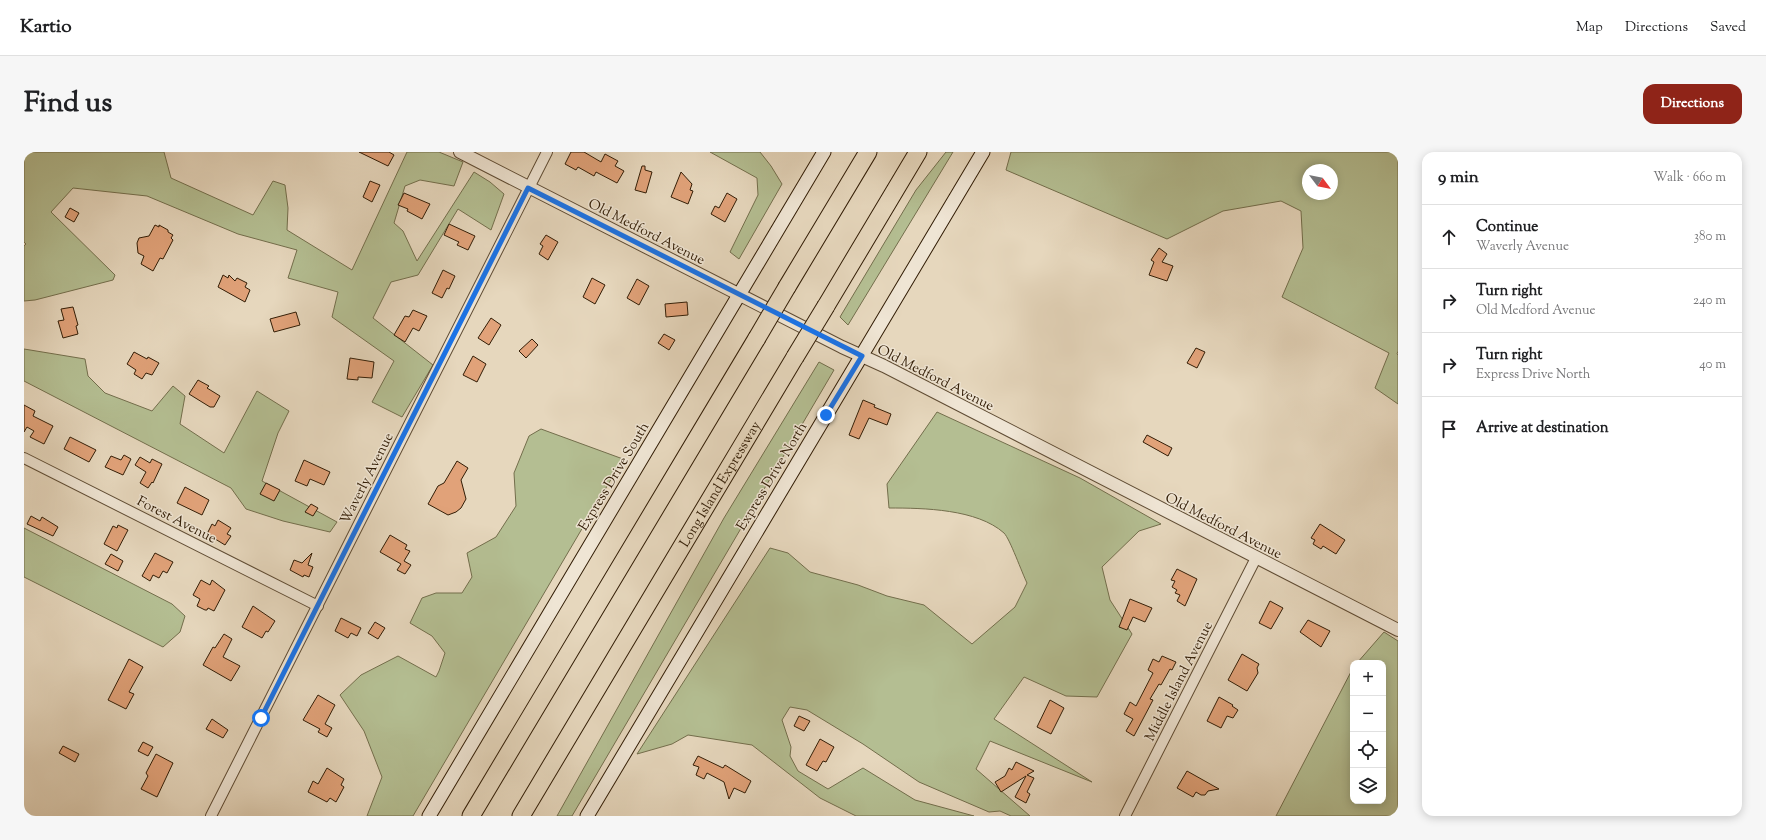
<!DOCTYPE html>
<meta charset="utf-8">
<style>
body{margin:0;font-family:"Sorts Mill Goudy",serif;background:#f6f6f6;color:#202124}
.controls{position:absolute;right:12px;bottom:12px;display:grid;overflow:hidden;border-radius:8px;box-shadow:0 2px 10px #0003}
.controls button{width:36px;height:36px;display:grid;place-items:center;padding:0;border:0;border-bottom:1px solid #e0e0e0;background:#fff;color:#202124;font:20px sans-serif}
.compass{position:absolute;left:1278px;top:12px;width:36px;height:36px;border-radius:50%;background:#fff;box-shadow:0 2px 10px #0003;rotate:122deg}
.stop{position:absolute;width:12px;height:12px;margin:-9px;border:3px solid #1a73e8;border-radius:50%;background:#fff}
.stop.end{background:#1a73e8;border-color:#fff;box-shadow:0 1px 4px #0008}
.list{margin:0;padding:0;list-style:none}
h2{display:flex;justify-content:space-between;align-items:center;height:52px;margin:0;padding:0 16px;font-size:17px}
h2 small{font-size:13px;font-weight:400;color:#757577}
.list li{display:grid;grid-template-columns:26px 1fr auto;gap:12px;align-items:center;box-sizing:border-box;height:64px;padding:0 16px;border-top:1px solid #e0e0e0}
.list b{display:block;font-size:15px;white-space:nowrap}
.list p{margin:0;font-size:13px;white-space:nowrap;color:#757577}
.list em{font-size:13px;font-style:normal;color:#757577}
.icon{flex:none;width:22px;height:22px;fill:none;stroke:currentColor;stroke-width:2;stroke-linecap:round;stroke-linejoin:round}
.map{position:relative;flex:none;width:1374px;height:664px;overflow:hidden;border-radius:12px}
header{display:flex;align-items:center;gap:24px;box-sizing:border-box;height:56px;padding:0 20px;background:#fff;border-bottom:1px solid #e0e0e0}
header strong{font-size:19px}
nav{display:flex;gap:22px;margin-inline-start:auto;font-size:14px}
.intro{display:flex;align-items:center;justify-content:space-between;box-sizing:border-box;height:96px;padding:0 24px}
h1{margin:0;font-size:28px}
.button{padding:10px 18px;border-radius:12px;background:#8f2418;color:#fff;font-size:14px;font-weight:700}
main{display:flex;gap:24px;padding:0 24px}
aside{flex:1;background:#fff;border-radius:12px;box-shadow:0 2px 10px #0003}
.map>svg:first-child{display:block}
.green{fill:#b4be92;stroke:#736e4c;fill-rule:evenodd}
.building{fill:#e1a279;stroke:#321d06}
.lines{fill:none;stroke-linecap:round;stroke-linejoin:round}
.minor-casing{stroke:#5f4c34;stroke-width:12}
.tertiary-casing{stroke:#5f4c34;stroke-width:14}
.secondary-casing{stroke:#321d06;stroke-width:15}
.motorway-casing{stroke:#321d06;stroke-width:19}
.minor{stroke:#efe5d4;stroke-width:10}
.tertiary{stroke:#efe5d4;stroke-width:12}
.secondary{stroke:#efe5d4;stroke-width:13}
.motorway{stroke:#e6d7bd;stroke-width:17}
.motorway-bridge-casing{stroke:#321d06;stroke-width:19;stroke-linecap:butt}
.motorway-bridge{stroke:#e6d7bd;stroke-width:17}
.route{stroke:#1a73e8;stroke-width:5}
.labels{text-anchor:middle;stroke-width:3;stroke-linejoin:round;paint-order:stroke}
.street-label{font-size:14px;fill:#321d06;stroke:#efe5d4}
</style>
<header>
<strong>Kartio</strong>
<nav><a>Map</a><a>Directions</a><a>Saved</a></nav>
</header>
<div class="intro"><h1>Find us</h1><a class="button">Directions</a></div>
<main>
<div class="map">
<svg width="1374" height="664" viewBox="0 0 1374 664">
<rect width="100%" height="100%" fill="#e6d7bd"/>
<filter id="stains"><feTurbulence type="fractalNoise" baseFrequency=".005" numOctaves="4"/><feColorMatrix values="0 0 0 0 .2 0 0 0 0 .09 0 0 0 0 .02 0 0 0 .5 -.17"/></filter>
<radialGradient id="worn" r=".72"><stop offset=".6" stop-color="#630" stop-opacity="0"/><stop offset="1" stop-color="#630" stop-opacity=".3"/></radialGradient>
<g class="green">
<path d="M0 0H140L147 26 229 63 249 29 261 33 264 56 263 78 328 118 383 0H415L439 10 430 34 396 28 381 34 370 71 379 79 393 109 450 20 466 30 480 42 467 78 434 57 394 123 367 130 349 166 409 213 378 265 348 250 370 209 308 165 314 140 264 126 273 98 214 82 123 44 49 36 27 60 91 123 89 128 11 148 0 149V94L2 92 0 90Z"/>
<path d="M686 0H736L747 14 758 32 715 107 706 100 734 43 733 26Z"/>
<path d="M922 0H929L824 173 816 165 892 38Z"/>
<path d="M987 0H1374V199L1373 202 1374 203V252L1351 236 1365 201 1258 145 1279 96 1277 59 1257 49 1199 59 1143 87 982 18ZM1284 18H1308V42H1284Z"/>
<path d="M0 197 61 207 64 224 81 241 128 259 149 234 161 244 156 272 200 301 233 239 265 259 254 281 238 329 313 370 306 380 259 369 222 357 207 336 0 229Z"/>
<path d="M795 210 810 218 548 664H533L700 366Z"/>
<path d="M913 260 1056 326 1137 372 1115 379 1078 415 1086 448 1108 482 1073 545 1042 544 1000 525 970 567 1068 630 966 589 952 617 1006 664H987L976 659 965 660 895 630 839 592 783 558 766 555 758 568 767 595 766 604 774 619 804 637 839 616 891 648 950 664H832L796 646 728 593 664 583 648 592 613 602 746 396 764 401 786 420 834 433 863 444 900 453 948 492 991 455 1003 431C998 421 986 387 980 381 953 357 900 356 865 356L863 332Z"/>
<path d="M517 277 599 307 389 664H343L358 625 340 579 316 543 337 523 374 504 412 525 415 519 421 501 408 484 386 471 398 446 412 441H438L448 425 443 401 472 385 492 354 490 321 505 284Z"/>
<path d="M0 376 148 452 161 464 156 480 139 495 0 425Z"/>
<path d="M1360 480 1374 489V664H1252L1329 516V649H1359V511H1333Z"/>
</g>
<g class="building">
<path d="M335 0H365L370 3 364 14Z"/>
<path d="M547 0H560L577 10 581 2 594 9 591 14 600 19 593 31 572 20 570 24 554 15 552 18 541 12Z"/>
<path d="M618 14H621V18L628 20 622 41 611 38Z"/>
<path d="M657 20 668 32 666 38 669 39 664 52 647 45Z"/>
<path d="M346 29 356 33 348 50 339 45Z"/>
<path d="M380 41 406 52 398 67 383 59 384 57 374 53Z"/>
<path d="M703 41 713 47 701 70 687 62 691 54 695 56Z"/>
<path d="M46 56 55 61 50 70 41 65Z"/>
<path d="M425 72 451 84 444 98 433 93 435 90 420 83Z"/>
<path d="M131 73 135 75V73L144 78V80L149 83 147 86 149 88 139 107 136 106 129 119 117 112 120 104 114 101 113 91 115 86 125 84Z"/>
<path d="M522 83 534 90 524 108 515 102 519 94 516 92Z"/>
<path d="M1135 96 1143 102 1138 110 1149 114 1143 129 1125 123 1130 110 1127 108Z"/>
<path d="M419 118 431 124 425 137 423 136 418 146 408 141Z"/>
<path d="M199 123 204 126 205 123 211 129 213 126 223 131 221 135 226 138 221 150 194 135Z"/>
<path d="M568 126 581 133 571 152 559 145Z"/>
<path d="M613 127 625 134 615 153 603 146Z"/>
<path d="M663 150 664 163 642 165 641 152Z"/>
<path d="M49 155 54 173 52 174 54 182 39 186 34 169 40 168 37 157Z"/>
<path d="M389 158 403 164 395 179 389 176 381 190 370 183 381 164 385 165Z"/>
<path d="M272 160 276 173 250 180 246 167Z"/>
<path d="M467 166 477 173 465 193 454 186Z"/>
<path d="M640 182 651 188 645 198 634 191Z"/>
<path d="M508 187 514 193 502 206 495 199Z"/>
<path d="M1172 196 1181 200 1173 216 1163 211Z"/>
<path d="M110 200 123 207 124 205 135 211 128 223 122 221 118 227 110 222 112 218 103 212Z"/>
<path d="M449 204 462 212 453 230 439 223Z"/>
<path d="M326 206 350 210 348 226 334 225V228L323 227Z"/>
<path d="M174 228 185 234 183 236 196 244 190 255H186L165 242Z"/>
<path d="M839 248 851 253 850 255 867 262 863 273 845 266 835 287 825 283Z"/>
<path d="M0 253 11 259 9 264 29 274 20 292 6 285 10 279 3 275 0 280Z"/>
<path d="M1123 283 1148 296 1144 304 1119 290Z"/>
<path d="M46 285 72 298 65 310 40 297Z"/>
<path d="M100 303 107 307 99 323 81 315 87 304 97 308Z"/>
<path d="M116 305 126 311 128 307 138 312 129 331 128 330 124 336 116 331 122 320 111 313Z"/>
<path d="M280 308 306 320 300 333 286 327 283 334 271 329Z"/>
<path d="M433 309 444 316 437 328 442 347 437 356 432 360 424 363 404 352 414 334 420 331Z"/>
<path d="M242 331 256 338 250 349 236 342Z"/>
<path d="M161 335 185 348 178 363 153 351Z"/>
<path d="M287 352 294 356 289 364 281 360Z"/>
<path d="M7 364 16 369 18 365 34 375 29 384 3 372Z"/>
<path d="M194 368 207 376 203 382 207 384 201 393 183 382 188 372 191 374Z"/>
<path d="M1296 372 1321 388 1312 402 1299 394 1297 397 1289 392 1291 388 1287 386Z"/>
<path d="M94 373 104 378 93 399 80 392 89 374 93 376Z"/>
<path d="M366 383 383 393 381 397 386 399 380 409 387 413 381 422 373 418 377 412 356 400Z"/>
<path d="M131 401 149 410 143 421 139 419 135 426 129 423 126 429 118 424Z"/>
<path d="M288 401 284 413 289 415 285 425 280 423 279 425 266 418 270 408 278 411Z"/>
<path d="M87 402 99 409 94 419 81 412Z"/>
<path d="M1153 417 1173 427 1161 454 1153 449 1156 443 1151 441 1153 438 1148 435 1151 429 1147 428Z"/>
<path d="M177 428 186 433 188 428 201 438 190 459 184 456 183 458H181L173 454 176 447 169 443Z"/>
<path d="M1106 447 1128 456 1121 470 1109 465 1103 478 1095 475Z"/>
<path d="M1246 449 1259 456 1247 477 1235 471Z"/>
<path d="M229 454 251 469 244 480 242 479 238 486 218 475Z"/>
<path d="M317 466 337 476 333 484 327 481 324 486 311 479Z"/>
<path d="M1284 468 1306 479 1297 495 1276 480Z"/>
<path d="M351 470 361 476 354 487 344 481Z"/>
<path d="M200 482 208 487 199 505 216 514 207 529 179 513 189 495 191 496Z"/>
<path d="M1218 502 1235 512 1233 516 1234 521 1223 539 1204 528Z"/>
<path d="M1138 504 1152 510 1148 518 1146 517 1137 533 1135 532 1126 547 1129 548 1110 584 1102 579 1109 567 1100 562 1106 550 1112 554 1129 521 1124 518 1129 507 1135 510Z"/>
<path d="M105 507 119 515 105 540 110 542 102 557 84 548Z"/>
<path d="M294 543 311 553 301 572 308 576 303 585 294 580 296 577 279 568Z"/>
<path d="M1195 545 1209 553 1208 554 1214 558 1209 566 1203 564 1197 576 1183 569Z"/>
<path d="M1026 548 1040 556 1027 582 1013 575Z"/>
<path d="M775 564 786 569 780 579 770 574Z"/>
<path d="M188 567 204 578 199 586 182 577Z"/>
<path d="M796 587 810 595 802 610 799 609 793 619 782 613Z"/>
<path d="M119 590 129 595 124 604 114 599Z"/>
<path d="M39 594 55 602 51 610 35 601Z"/>
<path d="M132 602 149 611 133 645 117 637 124 624 122 621Z"/>
<path d="M674 604 699 616 701 613 727 629 721 641 710 636 705 647 700 630 683 621 680 627 672 623 675 615 669 613Z"/>
<path d="M992 610 1010 619 1003 623 1010 626 1003 640 1006 642 1002 651 991 645 1002 624 977 640 971 630 981 624 985 616 988 618Z"/>
<path d="M303 616 320 627 317 633 320 635 312 650 306 646 303 650 284 640 289 629 294 632Z"/>
<path d="M1163 619 1195 637 1184 639 1181 643H1177L1172 640 1169 645 1153 636Z"/>
</g>
<g class="lines">
<g class="minor-casing">
<g id="minor">
<path d="M0 306 294 454"/>
<path d="M187 664 523 0"/>
<path d="M1101 664 1232 406"/>
</g>
</g>
<g class="tertiary-casing">
<path id="tertiary" d="M436 0 818 195 860 214 1374 478"/>
</g>
<g class="secondary-casing">
<g id="secondary">
<path d="M405 664 800 0"/>
<path d="M563 664 959 0"/>
</g>
</g>
<g class="motorway-casing">
<g id="motorway">
<path d="M763 135 844 0"/>
<path d="M802 154 894 0"/>
<path d="M447 664 733 186"/>
<path id="s1" d="M497 664 771 205"/>
</g>
</g>
<use href="#minor" class="minor"/>
<use href="#tertiary" class="tertiary"/>
<use href="#secondary" class="secondary"/>
<use href="#motorway" class="motorway"/>
<g class="motorway-bridge-casing">
<g id="motorway-bridge">
<path d="M733 186 763 135"/>
<path d="M771 205 802 154"/>
</g>
</g>
<use href="#motorway-bridge" class="motorway-bridge"/>
</g>
<g class="lines">
<path class="route" d="M237 566 504 36 838 204 802 263"/>
</g>
<g class="labels">
<g class="street-label">
<text transform="translate(623 79) rotate(27)" y="5">Old Medford Avenue</text>
<text transform="translate(912 225) rotate(27)" y="5">Old Medford Avenue</text>
<text transform="translate(589 324) rotate(-59)" y="5">Express Drive South</text>
<text transform="translate(747 324) rotate(-59)" y="5">Express Drive North</text>
<text transform="translate(342 326) rotate(-63)" y="5">Waverly Avenue</text>
<text dy="5" stroke="none"><textPath href="#s1" startOffset="387">Long Island Expressway</textPath></text>
<text transform="translate(153 367) rotate(27)" y="5">Forest Avenue</text>
<text transform="translate(1200 373) rotate(27)" y="5">Old Medford Avenue</text>
<text transform="translate(1154 529) rotate(-63)" y="5">Middle Island Avenue</text>
</g>
</g>
<rect width="100%" height="100%" filter="url(#stains)"/>
<rect width="100%" height="100%" fill="url(#worn)"/>
</svg>
<div class="controls">
<button>+</button>
<button>−</button>
<button><svg class="icon" aria-label="locate" viewBox="0 0 24 24"><circle cx="12" cy="12" r="6"/><path d="M12 2v4M12 18v4M2 12h4M18 12h4"/></svg></button>
<button><svg class="icon" aria-label="layers" viewBox="0 0 24 24"><path d="M12 4l9 5-9 5-9-5zM3 14l9 5 9-5"/></svg></button>
</div>
<svg class="compass" viewBox="-18 -18 36 36"><path d="M0-13l5 13h-10z" fill="#e53935"/><path d="M0 13l5-13h-10z" fill="#757577"/></svg>
<div class="stop" style="left:237px;top:566px"></div>
<div class="stop end" style="left:802px;top:263px"></div>
</div>
<aside>
<h2>9 min<small>Walk · 660 m</small></h2>
<ul class="list">
<li><svg class="icon" aria-label="ahead" viewBox="0 0 24 24"><path d="M12 20V5M6 11l6-6 6 6"/></svg><div><b>Continue</b><p>Waverly Avenue</p></div><em>380 m</em></li>
<li><svg class="icon" aria-label="right" viewBox="0 0 24 24"><path d="M7 20v-9h11M14 6l5 5-5 5"/></svg><div><b>Turn right</b><p>Old Medford Avenue</p></div><em>240 m</em></li>
<li><svg class="icon" aria-label="right" viewBox="0 0 24 24"><path d="M7 20v-9h11M14 6l5 5-5 5"/></svg><div><b>Turn right</b><p>Express Drive North</p></div><em>40 m</em></li>
<li><svg class="icon" aria-label="arrive" viewBox="0 0 24 24"><path d="M6 21V4h12l-3 4 3 4H6"/></svg><div><b>Arrive at destination</b></div></li>
</ul>
</aside>
</main>
